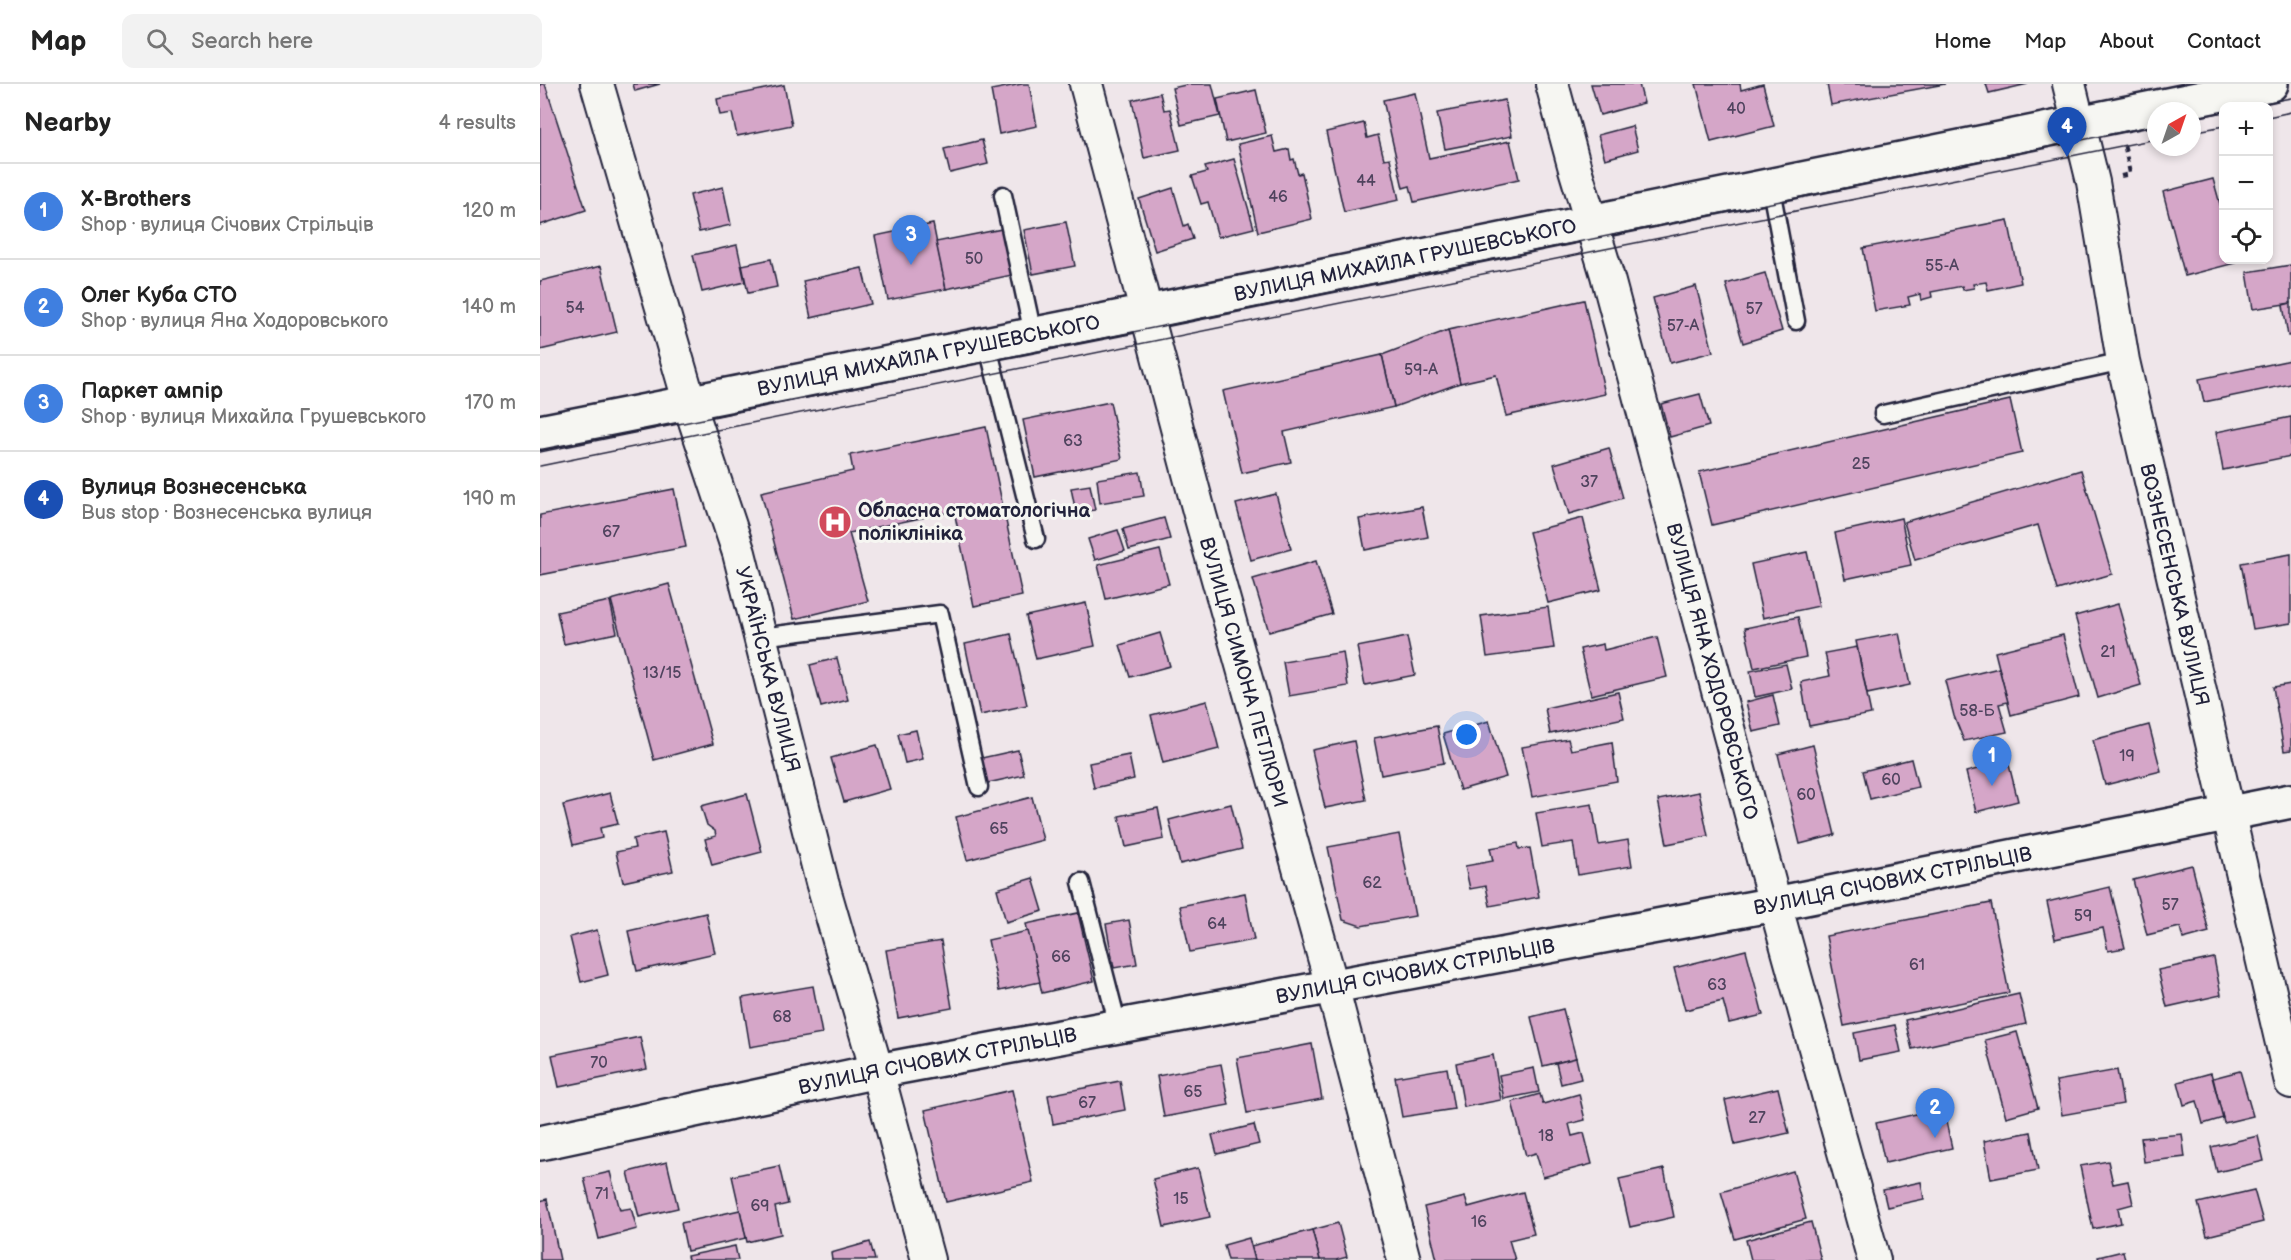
<!DOCTYPE html>
<meta charset="utf-8">
<style>
body{margin:0;font-family:"Balsamiq Sans",sans-serif;background:#f2f2f2;color:#222}
.controls{position:absolute;right:18px;top:18px;display:grid;overflow:hidden;border-radius:12px;box-shadow:0 3px 9px #0003}
.controls button{width:54px;height:54px;display:grid;place-items:center;padding:0;border:0;border-bottom:2px solid #e0e0e0;background:#fff;color:#222;font:30px sans-serif}
.compass{position:absolute;left:1607px;top:18px;width:54px;height:54px;border-radius:50%;background:#fff;box-shadow:0 3px 9px #0003;rotate:40deg}
.you{position:absolute;left:927px;top:651px;width:21px;height:21px;margin:-15px;border:4px solid #fff;border-radius:50%;background:#1a73e8;box-shadow:0 0 0 9px #1a73e833}
.badge{display:grid;place-items:center;width:39px;height:39px;border-radius:50%;background:#111827;color:#fff;font-size:20px;font-weight:700}
.pin{position:absolute;translate:-50% -50px;filter:drop-shadow(0 2px 3px #0008)}
.pin::after{content:'';position:absolute;top:32px;width:21px;height:18px;background:inherit;clip-path:polygon(0 0,100% 0,50% 100%)}
.list{margin:0;padding:0;list-style:none}
h2{display:flex;justify-content:space-between;align-items:center;height:78px;margin:0;padding:0 24px;font-size:26px}
h2 small{font-size:20px;font-weight:400;color:#767676}
.list li{display:grid;grid-template-columns:39px 1fr auto;gap:18px;align-items:center;box-sizing:border-box;height:96px;padding:0 24px;border-top:2px solid #e0e0e0}
.list b{display:block;font-size:22px;white-space:nowrap}
.list p{margin:0;font-size:20px;white-space:nowrap;color:#767676}
.list em{font-size:20px;font-style:normal;color:#767676}
.icon{flex:none;width:33px;height:33px;fill:none;stroke:currentColor;stroke-width:2;stroke-linecap:round;stroke-linejoin:round}
.map{position:relative;flex:none;width:1751px;height:1176px;overflow:hidden}
header{display:flex;align-items:center;gap:36px;box-sizing:border-box;height:84px;padding:0 30px;background:#fff;border-bottom:2px solid #e0e0e0}
header strong{font-size:28px}
nav{display:flex;gap:33px;margin-inline-start:auto;font-size:21px}
.search{width:420px;height:54px;background:#f2f2f2;display:flex;align-items:center;gap:15px;box-sizing:border-box;padding:0 21px;border-radius:12px;color:#767676;font-size:22px}
main{display:flex}
aside{flex:1;background:#fff}
.map>svg:first-child{display:block}
.building{fill:#d5a6c8;stroke:#22223b;stroke-width:1.5}
.lines{fill:none;stroke-linecap:round;stroke-linejoin:round}
.service-casing{stroke:#22223b;stroke-width:21}
.minor-casing{stroke:#22223b;stroke-width:36}
.primary-casing{stroke:#22223b;stroke-width:38}
.path{stroke:#22223b;stroke-width:4;stroke-dasharray:6 4.5;stroke-linecap:butt}
.service{stroke:#f6f6f2;stroke-width:16}
.minor{stroke:#f6f6f2;stroke-width:32}
.primary{stroke:#f6f6f2;stroke-width:33}
.tram{stroke:#22223b;stroke-width:1.5}
.labels{text-anchor:middle;stroke-width:6;stroke-linejoin:round;paint-order:stroke}
.number-label{font-size:16px;fill:#4f435e}
.street-label{font-size:20px;fill:#22223b;stroke:#f6f6f2}
.poi-label{font-size:20px;font-weight:bold;fill:#22223b;stroke:#f6f6f2;text-anchor:start}
</style>
<header>
<strong>Map</strong>
<div class="search"><svg class="icon" aria-label="search" viewBox="0 0 24 24"><circle cx="10" cy="10" r="6"/><path d="M15 15l6 6"/></svg>Search here</div>
<nav><a>Home</a><a>Map</a><a>About</a><a>Contact</a></nav>
</header>
<main>
<aside>
<h2>Nearby<small>4 results</small></h2>
<ul class="list">
<li><span class="badge" style="background:#3f7fe0">1</span><div><b>X-Brothers</b><p>Shop · вулиця Січових Стрільців</p></div><em>120 m</em></li>
<li><span class="badge" style="background:#3f7fe0">2</span><div><b>Олег Куба СТО</b><p>Shop · вулиця Яна Ходоровського</p></div><em>140 m</em></li>
<li><span class="badge" style="background:#3f7fe0">3</span><div><b>Паркет ампір</b><p>Shop · вулиця Михайла Грушевського</p></div><em>170 m</em></li>
<li><span class="badge" style="background:#1a4fb4">4</span><div><b>Вулиця Вознесенська</b><p>Bus stop · Вознесенська вулиця</p></div><em>190 m</em></li>
</ul>
</aside>
<div class="map">
<svg width="1751" height="1176" viewBox="0 0 1751 1176">
<rect width="100%" height="100%" fill="#efe6ea"/>
<filter id="ink" filterUnits="userSpaceOnUse"><feTurbulence type="fractalNoise" baseFrequency=".0167" numOctaves="2"/><feDisplacementMap in="SourceGraphic" scale="12" xChannelSelector="R" yChannelSelector="G"/><feConvolveMatrix kernelMatrix="1 2 1 2 8 2 1 2 1" color-interpolation-filters="sRGB"/></filter>
<g filter="url(#ink)">
<g class="building">
<path d="M0 0H5L46 126 0 141Z"/>
<path d="M93 0H120L95 7Z"/>
<path d="M482 0H489L497 42 459 50 451 6Z"/>
<path d="M650 0H672L680 32 641 41 632 4Z"/>
<path d="M1051 0H1099L1104 19 1060 31Z"/>
<path d="M1156 0H1200L1201 6 1223 0 1234 42 1171 58Z"/>
<path d="M1287 0H1405L1291 21Z"/>
<path d="M1446 0H1488L1449 9Z"/>
<path d="M244 1 252 41 197 52 192 29 180 31 177 15Z"/>
<path d="M716 6 726 49 686 58 677 15Z"/>
<path d="M620 9 624 26 630 25 640 66 604 74 592 16Z"/>
<path d="M875 9 889 74 970 57 979 95 874 118 870 102 863 104 843 16Z"/>
<path d="M965 16 972 52 905 65 897 29Z"/>
<path d="M824 39 827 54 838 51 844 75 850 74 859 116 804 128 786 48Z"/>
<path d="M1092 42 1098 66 1065 75 1058 51Z"/>
<path d="M732 52 736 68 749 65 751 76 754 75 758 90 762 89 772 135 718 148 698 60Z"/>
<path d="M442 56 448 80 410 89 404 65Z"/>
<path d="M694 75 714 144 678 153 668 118 661 120 652 92 667 88 665 83Z"/>
<path d="M1673 95 1684 134V176H1695V179L1645 192 1623 108Z"/>
<path d="M183 103 191 141 159 148 150 111Z"/>
<path d="M633 104 644 142 648 140 653 155 615 167 599 115Z"/>
<path d="M1468 136 1481 199 1448 206 1446 198 1433 200 1434 204 1423 206 1422 202 1391 208 1392 213 1381 216 1380 210 1368 213 1370 221 1335 227 1323 164Z"/>
<path d="M526 138 535 182 493 190 484 146Z"/>
<path d="M393 140 406 205 348 216 335 152Z"/>
<path d="M462 145 472 191 406 205 396 158Z"/>
<path d="M197 161 205 198 162 208 153 171Z"/>
<path d="M231 175 237 203 208 209 202 181Z"/>
<path d="M1751 181V219L1713 225 1707 188Z"/>
<path d="M61 182 77 248 0 266V197Z"/>
<path d="M322 184 331 220 271 234 263 197Z"/>
<path d="M1225 189 1242 247 1203 259 1186 200Z"/>
<path d="M1156 202 1173 268 1130 279 1113 214Z"/>
<path d="M1044 216 1065 310 966 332 956 291 920 299 908 246Z"/>
<path d="M1751 219V252H1748L1743 221Z"/>
<path d="M908 246 920 299 854 323 842 271Z"/>
<path d="M842 271 854 323 744 348 751 378 702 389 683 307Z"/>
<path d="M1751 276V300L1664 318 1659 295Z"/>
<path d="M1160 310 1169 342 1130 353 1121 320Z"/>
<path d="M1470 316 1482 369 1172 441 1159 388Z"/>
<path d="M570 318 582 375 495 393 483 336Z"/>
<path d="M1751 333V372L1683 386 1676 348Z"/>
<path d="M446 343 482 512 434 522 414 427 309 449 328 517 254 535 221 408 313 387 310 371Z"/>
<path d="M1069 364 1083 414 1029 430 1014 380Z"/>
<path d="M1541 386 1572 490 1517 506 1498 441 1375 476 1364 438Z"/>
<path d="M600 388 604 412 560 419 557 395Z"/>
<path d="M550 401 555 426 536 429 531 404Z"/>
<path d="M134 405 146 463 0 491V431Z"/>
<path d="M736 410 751 465 711 476 696 420Z"/>
<path d="M882 423 888 453 825 466 819 435Z"/>
<path d="M624 434 630 455 589 466 583 445Z"/>
<path d="M1043 434 1061 506 1008 519 989 448Z"/>
<path d="M1361 434 1371 481 1305 495 1295 449Z"/>
<path d="M578 446 585 467 555 476 548 455Z"/>
<path d="M620 466 629 500 566 515 558 481Z"/>
<path d="M1267 468 1279 522 1223 534 1211 480Z"/>
<path d="M1751 470V539L1713 545 1701 479Z"/>
<path d="M776 477 792 530 729 548 713 495Z"/>
<path d="M129 500 173 660 114 676 71 516Z"/>
<path d="M70 517 77 549 24 560 17 528Z"/>
<path d="M546 519 555 562 496 575 486 532Z"/>
<path d="M1578 520 1601 601 1558 614 1535 532Z"/>
<path d="M1008 523 1014 564 947 573 941 532Z"/>
<path d="M1258 533 1266 573 1214 584 1205 544Z"/>
<path d="M620 549 630 582 590 593 580 561Z"/>
<path d="M1359 549 1370 601 1327 610 1316 557Z"/>
<path d="M471 550 487 621 440 631 425 560Z"/>
<path d="M1523 551 1539 613 1471 631 1455 568Z"/>
<path d="M867 553 875 591 825 601 817 563Z"/>
<path d="M1117 553 1127 593 1051 611 1040 565 1063 560 1064 566Z"/>
<path d="M1317 563 1331 630 1269 642 1261 598 1290 592 1285 569Z"/>
<path d="M803 568 808 602 749 612 743 578Z"/>
<path d="M297 574 308 616 281 623 270 581Z"/>
<path d="M1246 580 1252 605 1215 613 1210 587Z"/>
<path d="M1459 584 1468 618 1459 620 1467 648 1424 657 1414 632 1405 597Z"/>
<path d="M1751 600V666L1744 667 1733 603Z"/>
<path d="M1078 608 1084 634 1010 650 1005 624Z"/>
<path d="M1233 611 1240 642 1213 648 1206 618Z"/>
<path d="M667 617 679 665 623 679 611 631Z"/>
<path d="M949 637 966 693 920 706 903 650Z"/>
<path d="M1609 641 1621 687 1565 701 1553 656Z"/>
<path d="M897 642 904 679 841 691 834 654Z"/>
<path d="M376 646 383 675 365 679 358 650Z"/>
<path d="M1028 655 1031 666 1072 658 1077 697 992 713 982 663Z"/>
<path d="M814 657 826 716 785 724 772 666Z"/>
<path d="M337 661 350 705 304 718 291 674Z"/>
<path d="M1273 661 1295 751 1260 760 1238 670Z"/>
<path d="M478 666 484 691 443 700 437 675Z"/>
<path d="M589 671 594 695 554 704 549 679Z"/>
<path d="M1371 675 1378 703 1330 715 1323 687Z"/>
<path d="M1468 677 1478 717 1436 728 1426 688Z"/>
<path d="M1159 708 1168 752 1127 760 1118 716Z"/>
<path d="M70 709 78 740 60 744 62 754 33 761 23 721Z"/>
<path d="M207 710 222 768 172 781 165 755 176 752 175 747 167 741 161 722Z"/>
<path d="M492 713 503 756 427 776 416 733Z"/>
<path d="M691 720 702 765 640 780 629 736Z"/>
<path d="M1052 720 1059 761 1088 756 1092 782 1038 791 1033 758 1002 763 996 729Z"/>
<path d="M618 724 624 755 586 763 579 732Z"/>
<path d="M124 748 133 787 83 798 76 768 95 764 93 755Z"/>
<path d="M859 750 875 832 821 842 803 836 788 763Z"/>
<path d="M978 759 979 765 990 764 999 813 950 822 946 802 930 805 925 782 953 777 950 764Z"/>
<path d="M1652 781 1669 848 1643 855 1640 843 1607 851 1593 796Z"/>
<path d="M493 794 503 827 466 838 457 805Z"/>
<path d="M1570 803 1585 864 1568 867 1563 844 1515 855 1507 818Z"/>
<path d="M705 809 714 856 650 868 640 822Z"/>
<path d="M1451 819 1469 909 1304 942 1286 852Z"/>
<path d="M166 829 175 869 97 887 88 847Z"/>
<path d="M538 829 554 897 502 909 486 840Z"/>
<path d="M589 836 597 880 574 884 566 840Z"/>
<path d="M57 846 68 891 41 898 30 853Z"/>
<path d="M488 847 500 898 459 907 448 856Z"/>
<path d="M401 857 412 924 358 934 346 866Z"/>
<path d="M1206 866 1223 931 1189 939 1183 917 1145 926 1134 884Z"/>
<path d="M1674 874 1681 911 1627 923 1618 886Z"/>
<path d="M273 902 282 950 210 963 202 914Z"/>
<path d="M1479 910 1486 940 1372 965 1365 936Z"/>
<path d="M1023 925 1036 974 1003 982 991 933Z"/>
<path d="M1355 941 1361 968 1319 976 1314 949Z"/>
<path d="M1477 948 1498 1024 1466 1033 1445 956Z"/>
<path d="M100 953 107 985 19 1003 12 971Z"/>
<path d="M772 960 782 1015 707 1029 697 974Z"/>
<path d="M953 971 961 1016 924 1023 916 979Z"/>
<path d="M1036 974 1041 995 1021 1000 1016 979Z"/>
<path d="M681 980 689 1021 624 1033 617 992Z"/>
<path d="M907 984 914 1025 862 1033 855 993Z"/>
<path d="M994 984 999 1008 964 1015 959 991Z"/>
<path d="M1577 986 1583 1020 1522 1031 1516 997Z"/>
<path d="M1700 987 1713 1032 1684 1039 1673 994Z"/>
<path d="M1671 989 1683 1034 1663 1040 1657 1017 1644 1021 1638 998Z"/>
<path d="M580 997 585 1026 513 1040 508 1011Z"/>
<path d="M1238 1004 1249 1049 1195 1061 1185 1016Z"/>
<path d="M472 1006 493 1098 406 1118 385 1026Z"/>
<path d="M1000 1010 1003 1020 1039 1010 1045 1036 1029 1040 1032 1052 1044 1049 1052 1080 1003 1093 996 1069 986 1072 972 1018Z"/>
<path d="M1403 1024 1412 1064 1345 1079 1336 1039Z"/>
<path d="M714 1041 719 1060 677 1070 672 1051Z"/>
<path d="M1491 1048 1498 1086 1451 1095 1444 1057Z"/>
<path d="M1642 1050 1645 1073 1604 1078 1601 1054Z"/>
<path d="M1718 1052 1724 1077 1677 1088 1671 1063Z"/>
<path d="M1568 1077 1573 1100 1588 1097 1593 1120 1578 1124 1581 1139 1553 1145 1540 1082Z"/>
<path d="M127 1078 138 1124 99 1133 88 1088Z"/>
<path d="M239 1082 248 1120 235 1123 241 1150 207 1158 192 1092Z"/>
<path d="M658 1084 670 1133 624 1143 613 1095Z"/>
<path d="M1124 1085 1134 1133 1090 1143 1079 1095Z"/>
<path d="M1253 1087 1266 1135 1195 1155 1181 1108Z"/>
<path d="M70 1088 80 1126 91 1124 97 1145 59 1155 44 1094Z"/>
<path d="M1381 1098 1384 1115 1347 1123 1343 1106Z"/>
<path d="M1714 1106 1723 1138 1667 1152 1658 1119Z"/>
<path d="M983 1108 994 1150 969 1156 975 1176H897L884 1123 925 1113 928 1123Z"/>
<path d="M7 1115 20 1176H0V1117Z"/>
<path d="M200 1126 206 1154 147 1167 141 1139Z"/>
<path d="M1271 1138 1281 1176H1211L1206 1156Z"/>
<path d="M798 1139 807 1173 796 1176H780L772 1146Z"/>
<path d="M772 1146 780 1176H715L711 1162Z"/>
<path d="M709 1154 715 1176H688L684 1161Z"/>
<path d="M330 1158 335 1176H292L291 1169Z"/>
<path d="M195 1162 198 1176H148L147 1172Z"/>
<path d="M1583 1167 1585 1176H1559L1558 1173Z"/>
</g>
<g class="lines">
<g class="service-casing">
<g id="service">
<path d="M1230 100 1256 237"/>
<path d="M463 111 493 250"/>
<path d="M447 259 496 455"/>
<path d="M1343 330 1583 277"/>
<path d="M221 553 400 530 439 703"/>
<path d="M541 798 578 942"/>
</g>
</g>
<g class="minor-casing">
<g id="minor">
<path id="s1" d="M57 0 155 337 199 469 282 798 337 987 388 1176"/>
<path id="s2" d="M546 0 660 431 792 902 864 1176"/>
<path id="s3" d="M1012 0 1035 85 1067 191 1235 820 1334 1176"/>
<path id="s4" d="M1529 0 1553 98 1583 277 1751 998"/>
</g>
</g>
<g class="primary-casing">
<g id="primary">
<path id="s5" d="M0 348 607 228 1731 0"/>
<path id="s6" d="M0 1059 337 987 1235 820 1751 717"/>
</g>
</g>
<path class="path" d="M1581 92 1590 90 1584 59"/>
<use href="#service" class="service"/>
<use href="#minor" class="minor"/>
<use href="#primary" class="primary"/>
<g class="tram">
<path d="M1708 22 1751 14"/>
<path d="M1728 33 1751 28"/>
<path d="M1652 34 1684 28"/>
<path d="M1652 48 1684 42"/>
<path d="M0 368 1616 41"/>
<path d="M0 382 1060 166 1616 55"/>
</g>
</g>
</g>
<defs>
<g id="hospital-disc" transform="scale(1.725)"><circle r="9.5" fill="#d1495b" stroke="#f6f6f2"/><path d="M-5-5h3v3.5h4V-5h3V5h-3V1.5h-4V5h-3Z" fill="#fff"/></g>
</defs>
<g fill-rule="evenodd">
<use href="#hospital-disc" x="295" y="438"/>
</g>
<g class="labels">
<g class="number-label">
<text x="1196" y="30">40</text>
<text x="826" y="102">44</text>
<text x="738" y="118">46</text>
<text x="434" y="180">50</text>
<text x="1402" y="187">55-А</text>
<text x="35" y="229">54</text>
<text x="1214" y="230">57</text>
<text x="1143" y="247">57-А</text>
<text x="881" y="291">59-А</text>
<text x="533" y="362">63</text>
<text x="1321" y="385">25</text>
<text x="1049" y="403">37</text>
<text x="71" y="453">67</text>
<text x="1568" y="573">21</text>
<text x="122" y="594">13/15</text>
<text x="1437" y="632">58-Б</text>
<text x="1587" y="677">19</text>
<text x="1351" y="701">60</text>
<text x="1266" y="716">60</text>
<text x="459" y="750">65</text>
<text x="832" y="804">62</text>
<text x="1630" y="826">57</text>
<text x="1543" y="837">59</text>
<text x="677" y="845">64</text>
<text x="521" y="878">66</text>
<text x="1377" y="886">61</text>
<text x="1177" y="906">63</text>
<text x="242" y="938">68</text>
<text x="59" y="984">70</text>
<text x="653" y="1013">65</text>
<text x="547" y="1024">67</text>
<text x="1217" y="1039">27</text>
<text x="1006" y="1057">18</text>
<text x="62" y="1115">71</text>
<text x="641" y="1120">15</text>
<text x="220" y="1127">69</text>
<text x="939" y="1143">16</text>
</g>
<g class="street-label">
<text dy="7" stroke="none"><textPath href="#s5" startOffset="882">ВУЛИЦЯ МИХАЙЛА ГРУШЕВСЬКОГО</textPath></text>
<text dy="7" stroke="none"><textPath href="#s5" startOffset="396">ВУЛИЦЯ МИХАЙЛА ГРУШЕВСЬКОГО</textPath></text>
<text dy="7" stroke="none"><textPath href="#s4" startOffset="512">ВОЗНЕСЕНСЬКА ВУЛИЦЯ</textPath></text>
<text dy="7" stroke="none"><textPath href="#s1" startOffset="610">УКРАЇНСЬКА ВУЛИЦЯ</textPath></text>
<text dy="7" stroke="none"><textPath href="#s2" startOffset="609">ВУЛИЦЯ СИМОНА ПЕТЛЮРИ</textPath></text>
<text dy="7" stroke="none"><textPath href="#s3" startOffset="609">ВУЛИЦЯ ЯНА ХОДОРОВСЬКОГО</textPath></text>
<text dy="7" stroke="none"><textPath href="#s6" startOffset="1378">ВУЛИЦЯ СІЧОВИХ СТРІЛЬЦІВ</textPath></text>
<text dy="7" stroke="none"><textPath href="#s6" startOffset="892">ВУЛИЦЯ СІЧОВИХ СТРІЛЬЦІВ</textPath></text>
<text dy="7" stroke="none"><textPath href="#s6" startOffset="406">ВУЛИЦЯ СІЧОВИХ СТРІЛЬЦІВ</textPath></text>
</g>
<g class="poi-label">
<text x="318" y="433">Обласна стоматологічна<tspan x="318" dy="23">поліклініка</tspan></text>
</g>
</g>
</svg>
<div class="controls">
<button>+</button>
<button>−</button>
<button><svg class="icon" aria-label="locate" viewBox="0 0 24 24"><circle cx="12" cy="12" r="6"/><path d="M12 2v4M12 18v4M2 12h4M18 12h4"/></svg></button>
</div>
<svg class="compass" viewBox="-18 -18 36 36"><path d="M0-13l5 13h-10z" fill="#e53935"/><path d="M0 13l5-13h-10z" fill="#767676"/></svg>
<div class="you"></div>
<div class="pin badge" style="left:1452px;top:702px;background:#3f7fe0">1</div>
<div class="pin badge" style="left:1395px;top:1054px;background:#3f7fe0">2</div>
<div class="pin badge" style="left:371px;top:181px;background:#3f7fe0">3</div>
<div class="pin badge" style="left:1527px;top:73px;background:#1a4fb4">4</div>
</div>
</main>
